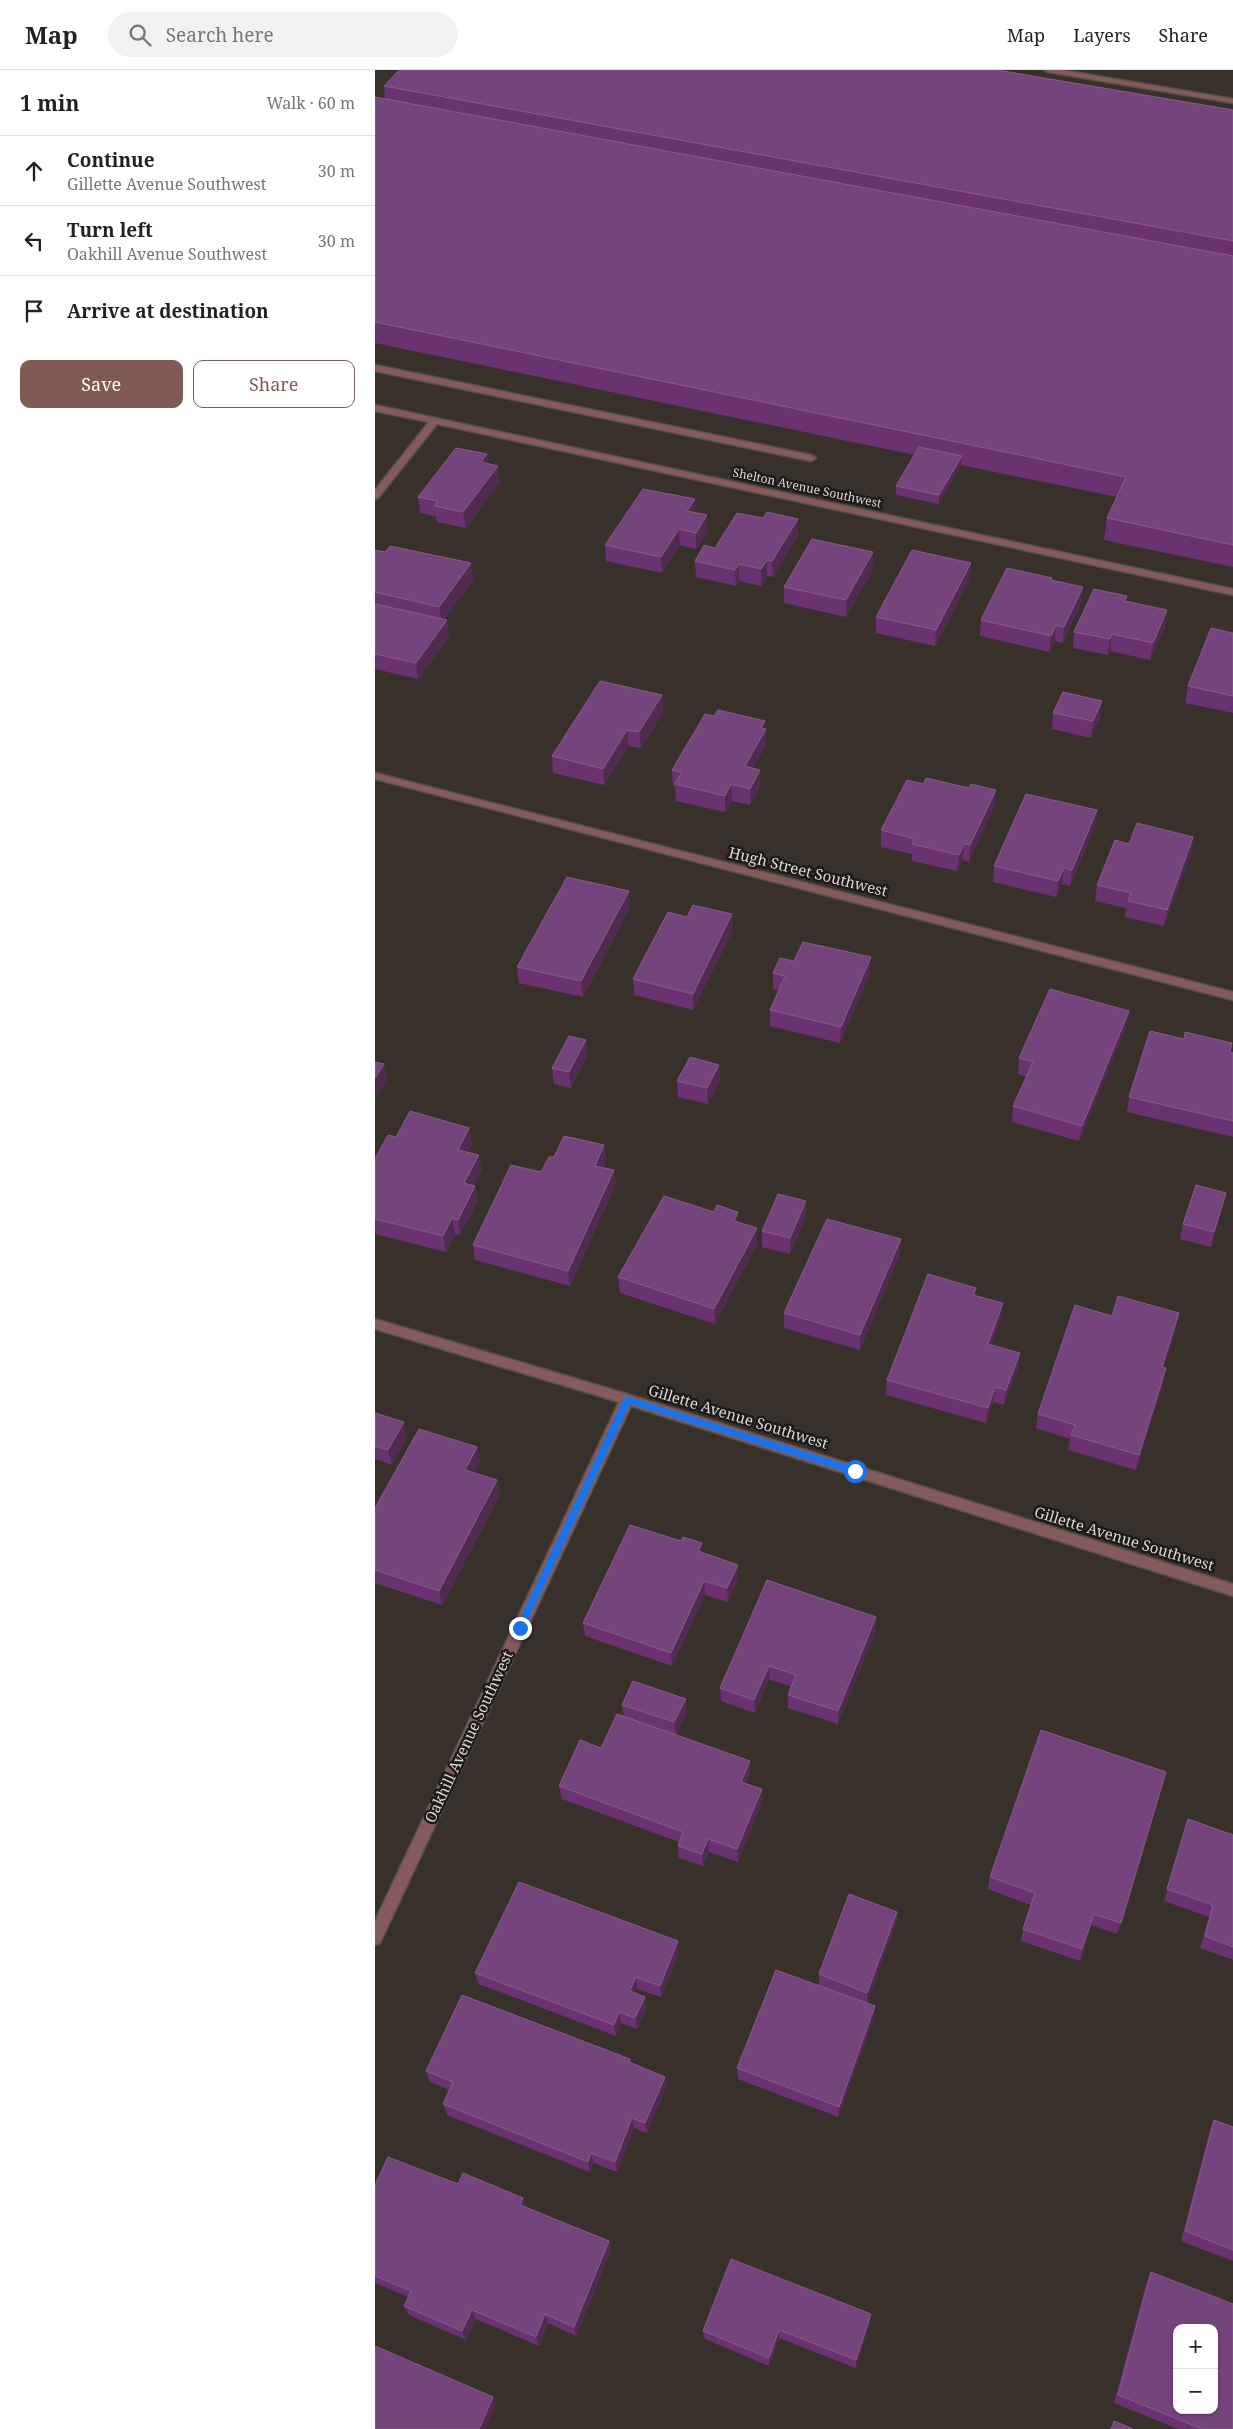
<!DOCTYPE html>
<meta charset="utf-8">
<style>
body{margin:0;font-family:"Noto Serif",serif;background:#f2f2f2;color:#222}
.controls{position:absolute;right:15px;bottom:15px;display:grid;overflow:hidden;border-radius:10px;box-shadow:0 1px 4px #0004}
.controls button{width:45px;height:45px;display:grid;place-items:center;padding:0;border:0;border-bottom:1px solid #e0e0e0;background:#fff;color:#222;font:25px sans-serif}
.stop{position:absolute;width:15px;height:15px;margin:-11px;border:4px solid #1a73e8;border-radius:50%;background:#fff}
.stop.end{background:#1a73e8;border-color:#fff;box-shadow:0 1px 5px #0008}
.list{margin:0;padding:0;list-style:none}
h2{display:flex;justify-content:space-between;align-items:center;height:65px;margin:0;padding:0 20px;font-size:21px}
h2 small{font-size:16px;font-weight:400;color:#767676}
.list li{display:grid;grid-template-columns:32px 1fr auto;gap:15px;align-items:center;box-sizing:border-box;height:70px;padding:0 20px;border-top:1px solid #e0e0e0}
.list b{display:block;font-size:19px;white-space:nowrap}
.list p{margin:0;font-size:16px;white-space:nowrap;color:#767676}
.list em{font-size:16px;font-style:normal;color:#767676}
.actions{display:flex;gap:10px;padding:15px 20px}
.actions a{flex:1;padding:11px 0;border:1px solid #815955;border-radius:10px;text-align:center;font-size:18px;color:#815955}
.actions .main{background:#815955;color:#fff}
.icon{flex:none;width:28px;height:28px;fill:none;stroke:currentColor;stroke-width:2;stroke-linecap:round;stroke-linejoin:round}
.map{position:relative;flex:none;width:858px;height:2359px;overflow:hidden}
header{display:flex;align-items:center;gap:30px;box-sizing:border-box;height:70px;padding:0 25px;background:#fff;border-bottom:1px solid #e0e0e0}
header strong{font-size:24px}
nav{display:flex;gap:28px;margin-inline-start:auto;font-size:18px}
.search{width:350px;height:45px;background:#f2f2f2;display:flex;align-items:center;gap:12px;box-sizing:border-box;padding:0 18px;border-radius:28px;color:#767676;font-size:19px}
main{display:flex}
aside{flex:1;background:#fff}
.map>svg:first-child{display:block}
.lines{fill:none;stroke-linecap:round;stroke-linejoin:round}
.minor-casing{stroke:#564f4a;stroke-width:3}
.minor{fill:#855a5b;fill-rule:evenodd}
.wall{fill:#6a3271}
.shaded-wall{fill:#512a50}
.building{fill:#76447c;stroke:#865b8a;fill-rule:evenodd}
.route{fill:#1a73e8}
.labels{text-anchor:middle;stroke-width:5;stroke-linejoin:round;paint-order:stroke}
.far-street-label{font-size:12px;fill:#dedad6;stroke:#1d1a17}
.street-label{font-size:15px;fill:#dedad6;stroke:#1d1a17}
</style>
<header>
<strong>Map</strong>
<div class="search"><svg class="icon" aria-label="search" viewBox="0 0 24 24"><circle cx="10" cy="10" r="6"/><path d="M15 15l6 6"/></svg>Search here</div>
<nav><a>Map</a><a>Layers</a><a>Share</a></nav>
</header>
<main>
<aside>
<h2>1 min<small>Walk · 60 m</small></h2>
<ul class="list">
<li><svg class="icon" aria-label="ahead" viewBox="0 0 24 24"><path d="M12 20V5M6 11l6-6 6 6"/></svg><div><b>Continue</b><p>Gillette Avenue Southwest</p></div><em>30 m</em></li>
<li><svg class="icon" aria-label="left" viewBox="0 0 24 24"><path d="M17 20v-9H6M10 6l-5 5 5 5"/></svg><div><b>Turn left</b><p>Oakhill Avenue Southwest</p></div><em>30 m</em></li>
<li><svg class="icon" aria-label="arrive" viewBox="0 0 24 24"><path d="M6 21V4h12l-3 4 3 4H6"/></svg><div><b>Arrive at destination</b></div></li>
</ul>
<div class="actions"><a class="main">Save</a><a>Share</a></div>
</aside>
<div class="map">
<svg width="858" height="2359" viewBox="0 0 858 2359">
<rect width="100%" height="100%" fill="#38312b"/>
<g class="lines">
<g class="minor-casing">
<g id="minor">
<path d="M669 0H687L858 29V33L673 2Z"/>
<path d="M0 295 436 385 441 388 436 391 0 301Z"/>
<path d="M0 335 858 519V525L62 354 3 428 0 429V420L54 352 0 341Z"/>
<path d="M0 703 858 922V930L0 709Z"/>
<path d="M0 1249 252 1324 858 1514V1526L256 1336 5 1873 0 1875V1851L244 1332 0 1259Z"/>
</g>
</g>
<use href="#minor" class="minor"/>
</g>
<g class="wall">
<path d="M9 16 858 40V497L729 470 732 448 742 427 586 395 564 434 521 425V416L540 385 0 273V27L10 29Z"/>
<path d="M112 384 113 394 125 412 91 458 62 452 61 446 45 443 43 427Z"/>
<path d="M320 429V442L333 461 321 479 305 475 287 503 231 491 230 475Z"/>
<path d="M423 465 398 507 392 506 386 516 364 511 361 516 321 507 320 491 340 478Z"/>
<path d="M0 480 10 482 96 493 98 510 69 549 75 566 43 609 0 599Z"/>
<path d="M498 499 471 547 409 533V517Z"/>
<path d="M595 509 560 576 501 563V547Z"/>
<path d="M677 510 708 517 706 533 688 573 680 571 674 582 605 566 606 550Z"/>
<path d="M751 532 790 557 775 590 735 581 733 585 698 578 699 562Z"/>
<path d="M858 563V643L810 633 813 616Z"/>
<path d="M287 625 288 642 266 678 254 676 229 715 178 703 177 686Z"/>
<path d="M678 643 725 647 716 668 677 659Z"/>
<path d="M339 646 390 651 391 675 378 698 385 716 375 735 357 731 350 742 301 731 300 717 298 716 297 700Z"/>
<path d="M549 714 621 720 619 736 594 792 588 790 582 801 537 791V784L506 777V760Z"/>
<path d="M722 740 720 756 695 816 687 814 681 827 618 812 619 796Z"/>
<path d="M818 767 816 783 789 856 750 847 751 838 720 831 722 815 754 774Z"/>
<path d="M255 837 208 927 144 913 142 897Z"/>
<path d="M312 847 358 860 318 940 259 925 258 909Z"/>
<path d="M419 891 495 903 465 973 395 956V940L404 920 398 919V903Z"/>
<path d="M754 941 751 957 704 1071 637 1052 638 1036 652 1007 643 1004 644 988Z"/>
<path d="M855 982 858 983V1067L752 1042 754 1027Z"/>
<path d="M212 986 196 1018 179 1014 177 998Z"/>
<path d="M302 1011H345L333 1034 303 1027Z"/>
<path d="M94 1058 97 1074 93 1082 107 1100 99 1115 100 1116 103 1131 85 1165 80 1164 71 1182 0 1164V1089L21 1067Z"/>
<path d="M229 1075 231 1091 228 1097 239 1100 240 1116 195 1216 100 1190 98 1175 179 1087Z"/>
<path d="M851 1123 847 1138 836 1177 805 1169 808 1154Z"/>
<path d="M431 1131V1146L415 1184 387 1177V1161Z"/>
<path d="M363 1152 382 1158V1174L340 1254 245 1223 243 1207Z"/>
<path d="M525 1184 485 1280 409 1258V1243Z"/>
<path d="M601 1218 600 1226 626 1248 616 1275 643 1298 629 1335 618 1332 611 1353 511 1325 512 1310Z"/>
<path d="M737 1246 801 1258 789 1297 788 1313 761 1400 693 1380 695 1369 661 1358 663 1344Z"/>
<path d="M0 1343 32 1367 17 1395 0 1389Z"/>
<path d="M102 1377 105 1392 99 1403 122 1410 125 1425 67 1535 0 1513V1438Z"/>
<path d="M328 1483 363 1495V1509L353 1532 330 1525 297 1596 210 1566 208 1553Z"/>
<path d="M501 1547V1560L463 1654 413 1638V1625L417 1617 394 1609 380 1643 346 1631 345 1618Z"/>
<path d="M247 1635 312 1642 301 1665 375 1704 371 1714 387 1732 363 1792 334 1782 328 1796 304 1788 303 1776 304 1772 187 1729 184 1716 226 1678 249 1647Z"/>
<path d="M791 1702 742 1864 716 1855 705 1891 646 1871 648 1859 656 1835 613 1819 615 1807Z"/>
<path d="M813 1749 858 1765V1890L825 1878 834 1847 789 1831Z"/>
<path d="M522 1842 521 1853 492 1933 499 1948 463 2047 363 2009 362 1998 444 1916V1904Z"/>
<path d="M303 1871 304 1882 286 1927 262 1919 261 1923 272 1938 262 1959 246 1953 241 1966 104 1914 100 1903Z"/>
<path d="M255 1989 256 1993 290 2007 291 2017 272 2063 259 2058 242 2102 219 2093 215 2102 72 2045 68 2034 75 2020 55 2012 51 2001Z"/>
<path d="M839 2050 858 2057V2191L806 2171 835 2060Z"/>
<path d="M83 2114 151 2137 234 2171 236 2180 201 2266 173 2253 164 2276 101 2249 91 2270 34 2245 29 2236 33 2227 0 2213V2115Z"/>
<path d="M776 2202 858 2359H803L739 2333 772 2211Z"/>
<path d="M495 2253 481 2298 404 2268 394 2296 330 2269 328 2261Z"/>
</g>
<g class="shaded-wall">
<path d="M112 384 114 400 106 392Z"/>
<path d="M587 386 586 395 564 434V425Z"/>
<path d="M123 396 125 412 91 458 88 442Z"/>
<path d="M320 429 321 446 312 441Z"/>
<path d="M332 445 333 461 321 479V463Z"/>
<path d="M423 449V465L398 507 397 491Z"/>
<path d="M304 459 305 475 287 503 286 487Z"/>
<path d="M498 482V499L471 547V530Z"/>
<path d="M392 490V506L386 516V499Z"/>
<path d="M96 493 98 510 67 553 64 537Z"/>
<path d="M596 493 595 509 560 576 561 560Z"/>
<path d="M364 494V511L361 516 360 500Z"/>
<path d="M708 517 706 533 688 573 689 557Z"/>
<path d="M792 540 790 557 775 590 778 573Z"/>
<path d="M72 550 75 566 43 609 41 593Z"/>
<path d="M681 555 680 571 674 582 676 566Z"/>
<path d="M737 564 735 581 733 585 735 569Z"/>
<path d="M287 625 288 642 266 678 264 662Z"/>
<path d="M727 631 725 647 716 668 718 651Z"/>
<path d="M390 651 391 675 370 712V696L386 658Z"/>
<path d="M252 660 254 676 229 715 228 699Z"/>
<path d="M385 700V716L375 735V719Z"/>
<path d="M356 714 357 731 350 742V726Z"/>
<path d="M621 720 619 736 594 792 595 775Z"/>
<path d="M722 740 720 756 695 816 697 800Z"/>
<path d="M818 767 816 783 789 856 792 840Z"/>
<path d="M589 774 588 790 582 801 584 785Z"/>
<path d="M689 798 687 814 681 827 683 811Z"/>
<path d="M254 821 255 837 208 927 206 911Z"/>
<path d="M357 844 358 860 318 940V924Z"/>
<path d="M496 887 495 903 465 973 466 957Z"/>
<path d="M754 941 751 957 704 1071 707 1056Z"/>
<path d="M211 970 212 986 196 1018 194 1002Z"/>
<path d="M9 994 12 1010 0 1029V1008Z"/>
<path d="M344 995 345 1011 333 1034 332 1018Z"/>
<path d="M94 1058 97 1074 86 1095 83 1080Z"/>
<path d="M229 1075 231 1091 222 1111 220 1096Z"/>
<path d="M104 1085 107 1100 92 1129 89 1113Z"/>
<path d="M239 1100 240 1116 195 1216 193 1201Z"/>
<path d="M100 1116 103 1131 85 1165 83 1150Z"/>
<path d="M851 1123 847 1138 836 1177 839 1162Z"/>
<path d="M431 1131V1146L415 1184V1168Z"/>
<path d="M363 1142V1158L359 1151Z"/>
<path d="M77 1148 80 1164 71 1182 68 1166Z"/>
<path d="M382 1158V1174L340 1254 339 1239Z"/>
<path d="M526 1169 525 1184 485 1280V1265Z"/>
<path d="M628 1233 626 1248 611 1289 613 1274Z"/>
<path d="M804 1243 801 1258 784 1312 787 1297Z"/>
<path d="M645 1283 643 1298 629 1335 631 1320Z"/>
<path d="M791 1298 788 1313 761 1400 764 1385Z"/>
<path d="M620 1317 618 1332 611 1353 613 1338Z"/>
<path d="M29 1352 32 1367 17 1395 13 1380Z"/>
<path d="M102 1377 105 1392 93 1415 90 1400Z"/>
<path d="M122 1410 125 1425 67 1535 64 1521Z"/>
<path d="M327 1473 328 1487 323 1481Z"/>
<path d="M363 1495V1509L353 1532 352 1518Z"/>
<path d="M329 1511 330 1525 297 1596 296 1583Z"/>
<path d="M501 1547V1560L463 1654V1641Z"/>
<path d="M394 1596V1609L380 1643 379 1630Z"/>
<path d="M311 1629 312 1642 301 1665 299 1652Z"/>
<path d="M375 1691V1704L367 1725 366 1712Z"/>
<path d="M387 1719V1732L363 1792 362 1779Z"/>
<path d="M333 1769 334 1782 328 1796 327 1784Z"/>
<path d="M522 1842 521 1853 492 1934V1923Z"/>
<path d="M719 1844 716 1855 705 1891 707 1879Z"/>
<path d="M303 1871 304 1882 286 1927 285 1916Z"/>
<path d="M261 1907 262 1919 257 1932 255 1921Z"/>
<path d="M270 1927 272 1938 262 1959 260 1948Z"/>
<path d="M500 1936 499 1948 463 2047 464 2037Z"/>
<path d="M244 1942 246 1953 241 1966 239 1955Z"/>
<path d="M290 2007 291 2017 272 2063 270 2053Z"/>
<path d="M257 2048 259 2058 242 2102 240 2092Z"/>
<path d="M216 2083 219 2093 215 2102 213 2092Z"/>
<path d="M148 2128 151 2137 145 2135Z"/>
<path d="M234 2171 236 2180 201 2266 199 2257Z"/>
<path d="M97 2240 101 2249 91 2270 87 2261Z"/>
<path d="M170 2244 173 2253 164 2276 161 2267Z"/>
<path d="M496 2244 495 2253 481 2298V2290Z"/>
<path d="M404 2260V2268L394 2296V2288Z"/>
<path d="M118 2327 121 2334 111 2359H104Z"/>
</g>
<g class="building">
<path d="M24 0H622L858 40V171L9 16Z"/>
<path d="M0 27 858 186V475L732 448 751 407 0 252Z"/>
<path d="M544 377 587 386 564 425 521 416Z"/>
<path d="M81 378 112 384 106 392 123 396 88 442 59 436 63 431 43 427Z"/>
<path d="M268 419 320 429 312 441 332 445 321 463 304 459 286 487 230 475Z"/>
<path d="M392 442 423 449 397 491 392 490 386 499 364 494 360 500 320 491 329 475 340 478 362 443 388 448Z"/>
<path d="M437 469 498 482 471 530 409 517Z"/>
<path d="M15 476 96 493 64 537 0 522V480L10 482Z"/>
<path d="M537 480 596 493 561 560 501 547Z"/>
<path d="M632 498 677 508 676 510 708 517 689 557 681 555 676 566 606 550Z"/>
<path d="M719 519 752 526 750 531 792 540 778 573 737 564 735 569 699 562Z"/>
<path d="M0 534 72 550 41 593 0 584Z"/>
<path d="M836 558 858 563V626L813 616Z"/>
<path d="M225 611 287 625 264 662 252 660 228 699 177 686Z"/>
<path d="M688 622 727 631 718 651 678 643Z"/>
<path d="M343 640 390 651 386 658 391 659 370 696 385 700 375 719 356 714 350 726 300 714 307 702 297 700 330 644 339 646Z"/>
<path d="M551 708 594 718 596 714 621 720 595 775 589 774 584 785 537 774 540 769 506 760 532 710 549 714Z"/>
<path d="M651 724 722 740 697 800 689 798 683 811 619 796Z"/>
<path d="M762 753 818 767 792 840 753 831 756 823 722 815 740 770 754 774Z"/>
<path d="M192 807 254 821 206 911 142 897Z"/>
<path d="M318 835 357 844 318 924 258 909 293 842 312 847Z"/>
<path d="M428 872 496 887 466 957 395 940 410 906 398 903 405 888 419 891Z"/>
<path d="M675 919 754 941 707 1056 638 1036 658 992 644 988Z"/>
<path d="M775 961 809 969 810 962 857 973 855 982 858 983V1051L754 1027Z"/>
<path d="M194 966 211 970 194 1002 177 998Z"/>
<path d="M315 987 344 995 332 1018 302 1011Z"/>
<path d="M0 992 9 994 0 1008Z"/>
<path d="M35 1041 94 1058 83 1080 104 1085 89 1113 100 1116 83 1150 77 1148 68 1166 0 1149V1089L13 1065 21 1067Z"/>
<path d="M189 1066 229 1075 220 1096 239 1100 193 1201 98 1175 136 1095 166 1102 174 1087H179Z"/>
<path d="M821 1115 851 1123 839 1162 808 1154Z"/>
<path d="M403 1124 431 1131 415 1168 387 1161Z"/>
<path d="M289 1126 339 1142 342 1135 363 1142 359 1151 382 1158 339 1239 243 1207Z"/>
<path d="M452 1149 526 1169 485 1265 409 1243Z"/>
<path d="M553 1204 601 1218 598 1225 628 1233 613 1274 645 1283 631 1320 620 1317 613 1338 512 1310Z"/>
<path d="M743 1226 804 1243 787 1297 791 1298 764 1385 696 1365 700 1355 663 1344 700 1235 737 1246Z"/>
<path d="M0 1343 29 1352 13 1380 0 1376Z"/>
<path d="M44 1359 102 1377 90 1400 122 1410 64 1521 0 1500V1438Z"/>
<path d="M255 1455 306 1471 308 1467 327 1473 323 1481 363 1495 352 1518 329 1511 296 1583 208 1553Z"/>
<path d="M392 1510 501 1547 463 1641 413 1625 421 1605 394 1596 379 1630 345 1618Z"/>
<path d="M258 1611 311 1629 299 1652 247 1635Z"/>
<path d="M242 1644 375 1691 366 1712 387 1719 362 1779 333 1769 327 1784 303 1776 308 1762 184 1716 205 1670 226 1678Z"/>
<path d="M666 1660 791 1702 746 1853 719 1844 707 1879 648 1859 660 1823 615 1807Z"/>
<path d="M813 1749 858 1765V1877L830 1866 838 1835 792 1819Z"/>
<path d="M144 1812 303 1871 285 1916 261 1907 255 1921 270 1927 260 1948 244 1942 239 1955 100 1903Z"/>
<path d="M474 1824 522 1842 492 1923 444 1904Z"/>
<path d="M401 1900 500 1936 464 2037 362 1998Z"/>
<path d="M87 1925 255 1989 254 1992 290 2007 270 2053 257 2048 240 2092 216 2083 213 2092 68 2034 78 2012 51 2001Z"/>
<path d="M839 2050 858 2057V2180L810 2161Z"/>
<path d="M13 2087 83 2114 88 2103 148 2128 145 2135 234 2171 199 2257 170 2244 161 2267 97 2240 87 2261 29 2236 36 2221 0 2206V2115Z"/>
<path d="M356 2189 496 2244 481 2290 404 2260 394 2288 328 2261Z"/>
<path d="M776 2202 858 2234V2359H827L743 2325ZM802 2258H839V2340H802Z"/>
<path d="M0 2276 118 2327 104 2359H0Z"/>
<path d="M739 2351 758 2359H736Z"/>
</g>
<path class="route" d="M252 1326 480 1397 484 1401 480 1405 255 1334 148 1561H142V1555L248 1330Z"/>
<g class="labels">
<g class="far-street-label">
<text transform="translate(432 418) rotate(12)" y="4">Shelton Avenue Southwest</text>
</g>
<g class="street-label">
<text transform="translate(433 802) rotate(14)" y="5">Hugh Street Southwest</text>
<text transform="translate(363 1347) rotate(17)" y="5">Gillette Avenue Southwest</text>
<text transform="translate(749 1469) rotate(17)" y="5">Gillette Avenue Southwest</text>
<text transform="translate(94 1667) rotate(-65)" y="5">Oakhill Avenue Southwest</text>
</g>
</g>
</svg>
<div class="controls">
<button>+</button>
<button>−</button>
</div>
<div class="stop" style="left:480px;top:1401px"></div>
<div class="stop end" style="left:145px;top:1558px"></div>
</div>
</main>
